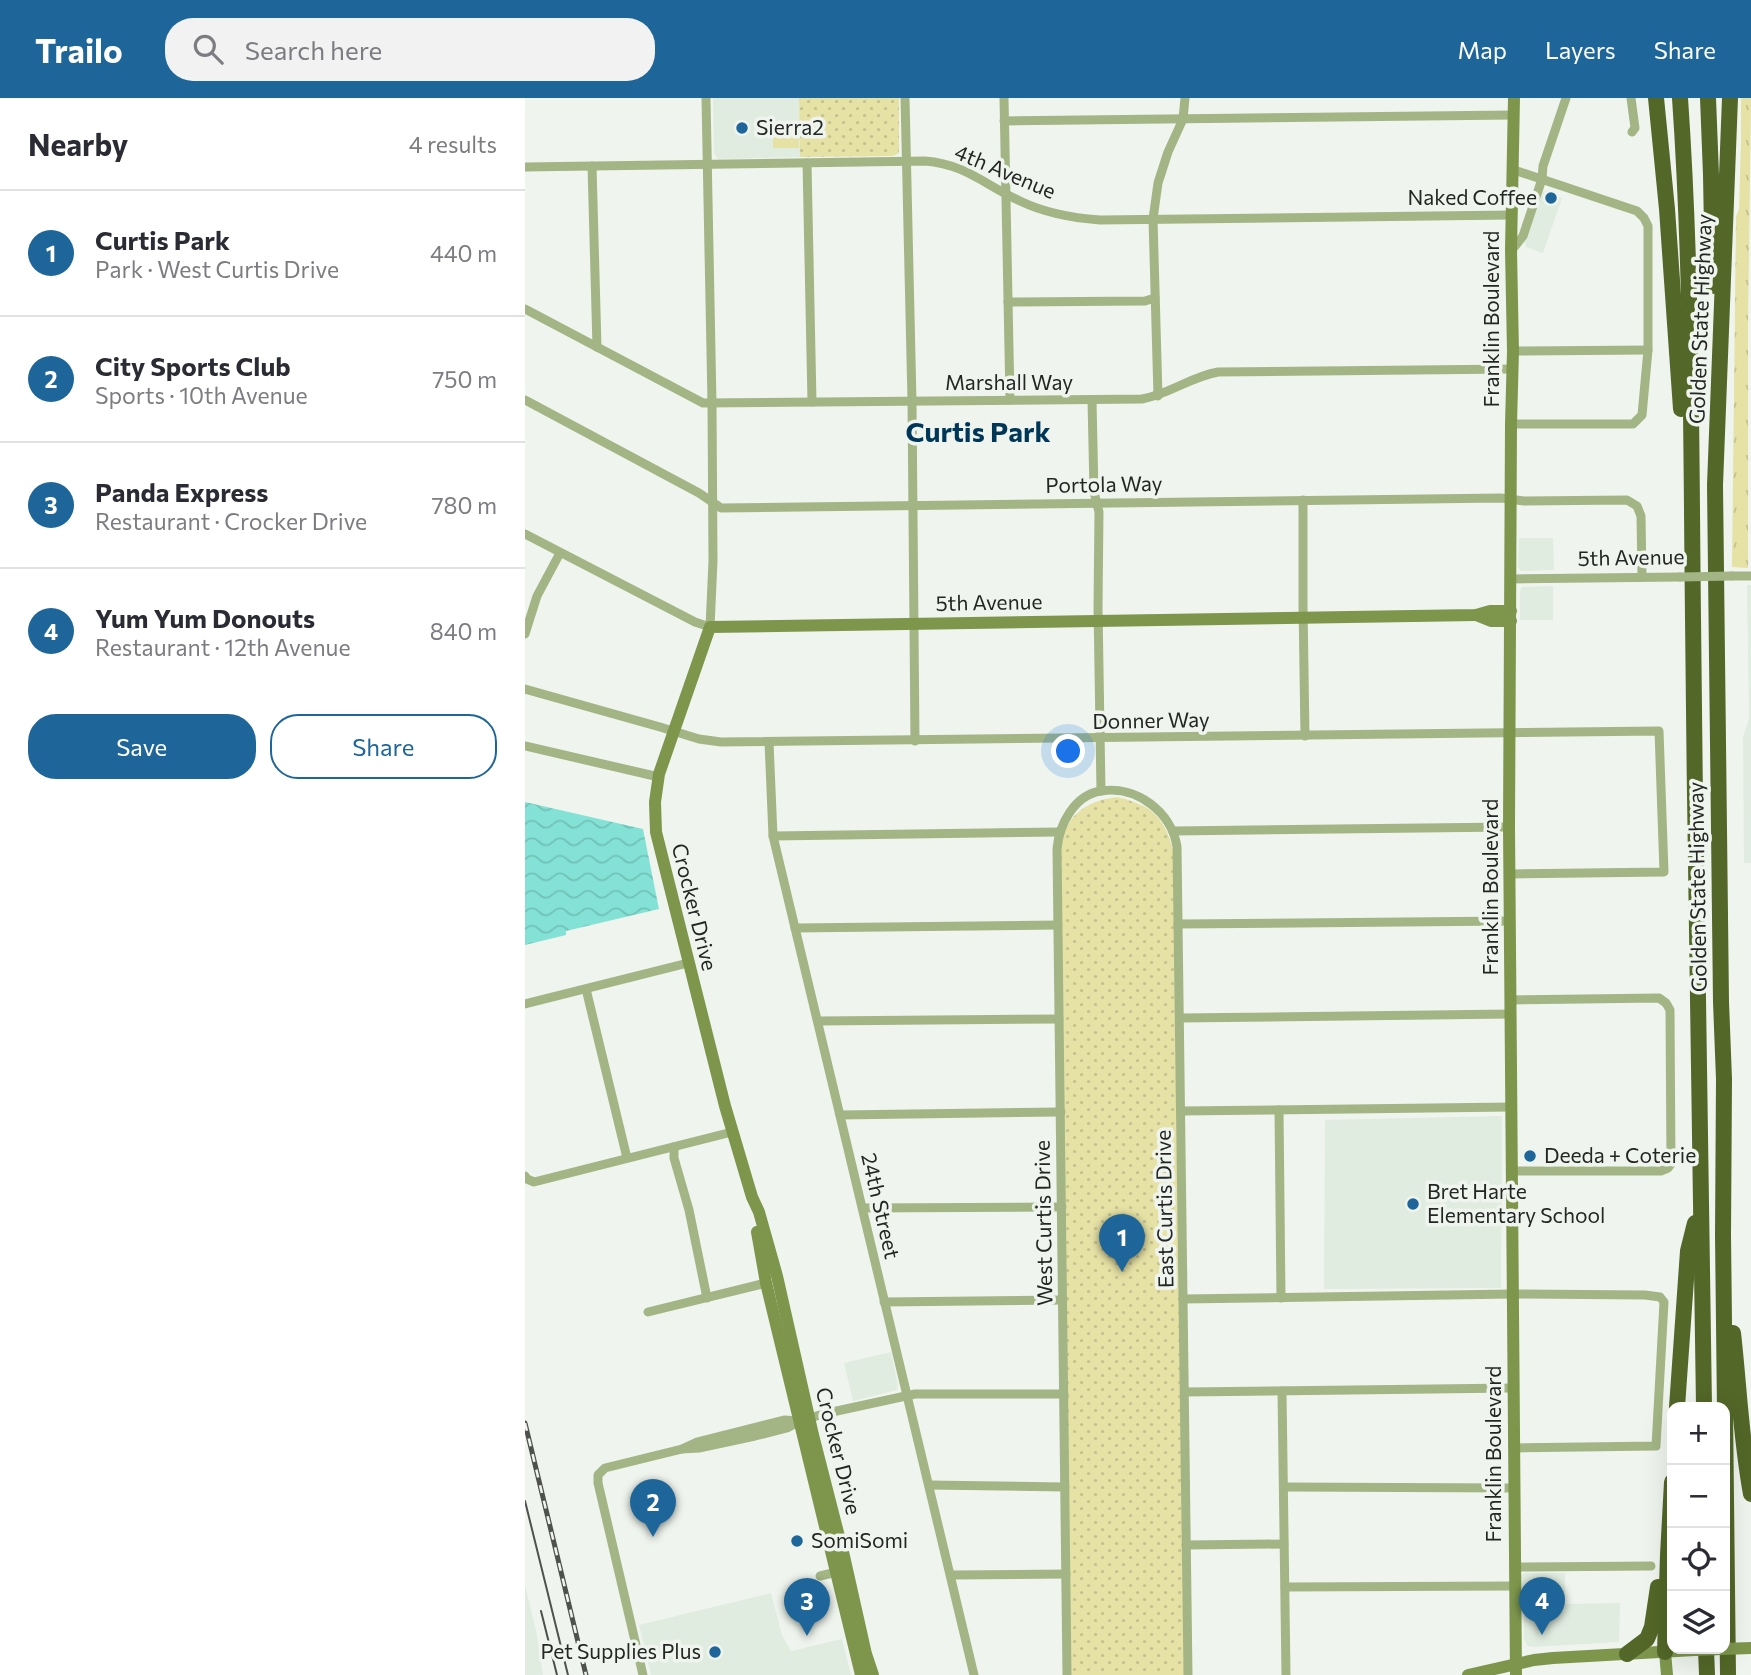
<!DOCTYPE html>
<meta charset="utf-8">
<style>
body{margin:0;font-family:Commissioner,sans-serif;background:#f2f2f3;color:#2b2b33}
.controls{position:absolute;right:21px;bottom:21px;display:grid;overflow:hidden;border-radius:14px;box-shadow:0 7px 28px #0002}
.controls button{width:63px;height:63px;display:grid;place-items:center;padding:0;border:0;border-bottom:2px solid #e1e1e2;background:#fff;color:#2b2b33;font:35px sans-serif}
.you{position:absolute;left:544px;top:654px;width:24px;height:24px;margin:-18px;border:5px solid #fff;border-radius:50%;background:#1a73e8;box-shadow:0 0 0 10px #1a73e833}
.badge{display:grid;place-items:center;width:46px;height:46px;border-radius:50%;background:#1e669a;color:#fff;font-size:23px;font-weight:700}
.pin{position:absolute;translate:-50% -58px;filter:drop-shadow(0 2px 4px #0008)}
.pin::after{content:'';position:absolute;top:37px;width:24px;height:21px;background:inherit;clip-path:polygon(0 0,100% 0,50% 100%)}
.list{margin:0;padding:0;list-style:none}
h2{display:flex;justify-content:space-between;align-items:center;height:91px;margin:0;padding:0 28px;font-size:30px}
h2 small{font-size:23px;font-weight:400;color:#7c7c81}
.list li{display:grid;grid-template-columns:46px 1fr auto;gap:21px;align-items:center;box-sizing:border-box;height:126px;padding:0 28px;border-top:2px solid #e1e1e2}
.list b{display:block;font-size:26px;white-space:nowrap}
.list p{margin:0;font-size:23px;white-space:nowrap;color:#7c7c81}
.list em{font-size:23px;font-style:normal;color:#7c7c81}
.actions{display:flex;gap:14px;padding:21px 28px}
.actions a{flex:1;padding:16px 0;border:2px solid #1e669a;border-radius:28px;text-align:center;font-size:24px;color:#1e669a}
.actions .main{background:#1e669a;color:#fff}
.icon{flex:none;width:38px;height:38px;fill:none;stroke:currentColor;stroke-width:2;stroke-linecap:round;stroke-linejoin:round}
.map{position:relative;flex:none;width:1226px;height:1577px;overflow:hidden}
header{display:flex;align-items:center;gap:42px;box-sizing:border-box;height:98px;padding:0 35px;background:#1e669a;color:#fff}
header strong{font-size:33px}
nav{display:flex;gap:38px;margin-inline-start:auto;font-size:24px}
.search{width:490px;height:63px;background:#f2f2f3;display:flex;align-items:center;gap:18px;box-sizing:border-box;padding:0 24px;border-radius:28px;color:#7c7c81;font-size:26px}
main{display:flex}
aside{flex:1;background:#fff}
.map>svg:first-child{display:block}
.built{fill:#e0ecdf}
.grass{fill:url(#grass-tufts)}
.park{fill:url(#park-dots)}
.garden{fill:#e6e1a4}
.water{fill:url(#water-waves)}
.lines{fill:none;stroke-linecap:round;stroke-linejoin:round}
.street{stroke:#a3b585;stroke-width:9}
.secondary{stroke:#7d964c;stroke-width:12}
.highway{stroke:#536728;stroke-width:16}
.tram{stroke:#4f514e;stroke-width:2}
.rail-casing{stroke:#4f514e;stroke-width:5}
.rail{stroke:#eff5ee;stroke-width:2.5;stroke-dasharray:8;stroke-linecap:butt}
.street-bridge{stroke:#a3b585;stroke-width:9}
.secondary-bridge{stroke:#7d964c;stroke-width:12}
.poi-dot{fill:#1e669a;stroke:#eff5ee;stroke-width:2.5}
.labels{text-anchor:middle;stroke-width:7;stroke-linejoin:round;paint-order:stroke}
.poi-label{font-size:21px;fill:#242624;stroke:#eff5ee;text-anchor:start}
.street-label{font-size:21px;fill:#242624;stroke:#eff5ee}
.district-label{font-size:28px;font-weight:bold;fill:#003658;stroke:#eff5ee}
</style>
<header>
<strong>Trailo</strong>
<div class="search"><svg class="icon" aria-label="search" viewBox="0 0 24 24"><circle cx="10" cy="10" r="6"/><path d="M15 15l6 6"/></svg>Search here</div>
<nav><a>Map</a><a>Layers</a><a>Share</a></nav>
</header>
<main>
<aside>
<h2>Nearby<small>4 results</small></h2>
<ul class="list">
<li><span class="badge">1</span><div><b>Curtis Park</b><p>Park · West Curtis Drive</p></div><em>440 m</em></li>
<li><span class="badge">2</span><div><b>City Sports Club</b><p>Sports · 10th Avenue</p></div><em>750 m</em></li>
<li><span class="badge">3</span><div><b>Panda Express</b><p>Restaurant · Crocker Drive</p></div><em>780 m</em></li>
<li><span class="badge">4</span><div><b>Yum Yum Donouts</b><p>Restaurant · 12th Avenue</p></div><em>840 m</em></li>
</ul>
<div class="actions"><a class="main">Save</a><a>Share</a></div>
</aside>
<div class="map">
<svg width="1226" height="1577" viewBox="0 0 1226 1577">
<defs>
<pattern id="grass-tufts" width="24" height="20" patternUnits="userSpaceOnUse" patternTransform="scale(1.75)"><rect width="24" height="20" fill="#e6e1a4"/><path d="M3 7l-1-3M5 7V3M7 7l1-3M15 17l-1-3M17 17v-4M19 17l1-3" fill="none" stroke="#c5c18d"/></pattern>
<pattern id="park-dots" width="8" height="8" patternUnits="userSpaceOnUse" patternTransform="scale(1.75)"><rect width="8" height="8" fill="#e6e1a4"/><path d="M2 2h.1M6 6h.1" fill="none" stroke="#c5c18d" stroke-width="1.8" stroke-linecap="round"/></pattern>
<pattern id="water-waves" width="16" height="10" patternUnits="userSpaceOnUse" patternTransform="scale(1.75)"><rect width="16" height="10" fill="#83e2d5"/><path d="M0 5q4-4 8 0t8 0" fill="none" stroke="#71c2b7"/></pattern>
</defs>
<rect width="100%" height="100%" fill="#eff5ee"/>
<g class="built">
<path d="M188 0H274L275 59 193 61 189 55Z"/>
<path d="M1020 93 1037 100 1018 155 1001 149 1000 145 1018 94Z"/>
<path d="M994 440H1028L1029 472 996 473 993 469Z"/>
<path d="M1222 487H1226V765H1219L1218 639 1224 621Z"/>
<path d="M1028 488V522H995V493L997 489Z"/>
<path d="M977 1018 976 1190 799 1191 800 1022Z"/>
<path d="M366 1254 373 1288 372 1292 328 1303 319 1265Z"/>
<path d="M1000 1475H1040V1506L1095 1505 1094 1544 1008 1549 1003 1548 1000 1544 999 1539 998 1501 994 1481 996 1477Z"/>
<path d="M0 1487 12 1537 18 1577H0Z"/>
<path d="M246 1495 257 1537 266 1553 317 1541 326 1577H126L114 1527Z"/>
</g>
<path class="grass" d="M1216 0H1226L1223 230V470L1207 469 1211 119 1214 111 1216 43Z"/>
<g class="park">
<path d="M274 0H374V55L368 58 275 59Z"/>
<path d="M592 699C626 707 639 718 648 752L659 1577H545L534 752C540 719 559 703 592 699Z"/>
</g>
<path class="garden" d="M274 31V50H248V32Z"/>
<path class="water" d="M0 704 118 731 134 811 41 833V837L0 847Z"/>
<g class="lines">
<g class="street">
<path d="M380 0 387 303 390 643"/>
<path d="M479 0 485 302"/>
<path d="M1106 0 1110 30 1107 34"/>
<path d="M479 23 989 17"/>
<path d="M282 65 287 304"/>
<path d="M67 68 72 249"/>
<path d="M0 69 400 63C440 66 460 87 495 103 520 115 547 120 575 122L987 117"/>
<path d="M987 152 998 138 1017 81 1018 68 1041 0"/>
<path d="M483 204 620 203 630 200"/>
<path d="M0 211 178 305 617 301C645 296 665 279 693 274L987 271"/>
<path d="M988 253 1123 252"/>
<path d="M633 298 628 121 633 85 643 54 658 21 660 0"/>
<path d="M0 302 174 395 196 410 976 400 999 403 1102 402 1112 408 1116 418 1117 479"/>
<path d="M567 302 569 394 574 414 573 510 576 693"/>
<path d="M986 326H1108L1117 317 1123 252V128L1119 120 1112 113 989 72"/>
<path d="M778 402V507L780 638"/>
<path d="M0 436 170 524 185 529 188 463 187 305 181 0"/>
<path d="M1207 478H1226"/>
<path d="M986 481 1155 479"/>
<path d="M0 536 12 498 35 455"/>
<path d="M0 591 135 629 174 641 196 644 1134 633 1139 774 985 776"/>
<path d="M244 644 248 738 449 1577"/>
<path d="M0 648 134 679"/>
<path d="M648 733 984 729"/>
<path d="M248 738 535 734"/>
<path d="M653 826 985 823"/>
<path d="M270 830 533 827"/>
<path d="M61 891 102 1060"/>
<path d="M985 902 1134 900 1141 905 1145 912 1146 1066 1143 1070 1136 1073H986"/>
<path d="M0 906 163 865"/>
<path d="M655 920 985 916"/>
<path d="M293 923 534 921"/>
<path d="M754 1012 756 1200"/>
<path d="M656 1013 986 1009"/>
<path d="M315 1017 536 1014"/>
<path d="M149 1049V1060L164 1112 182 1200"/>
<path d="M0 1078 2 1081 9 1084 207 1034"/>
<path d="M338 1110 537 1109"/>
<path d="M658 1201 987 1196 1120 1197 1135 1199 1139 1204 1131 1348 989 1350"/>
<path d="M359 1204 538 1202"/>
<path d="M123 1214 241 1185"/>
<path d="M757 1293 761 1577"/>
<path d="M660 1294 988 1290"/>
<path d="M275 1323 259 1322 172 1344 157 1351 174 1350 230 1338 262 1330 275 1323 298 1316 390 1296H539"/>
<path d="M404 1387 540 1389"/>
<path d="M759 1389 989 1390"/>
<path d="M661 1447 759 1446"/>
<path d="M989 1469 1126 1468"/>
<path d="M426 1477 541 1476"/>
<path d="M295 1478 316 1473"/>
<path d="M760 1489 989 1488"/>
<path d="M118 1577 73 1385V1377L80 1370 157 1351"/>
<path d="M542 1577 532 751C534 727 549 697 576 693 611 687 647 714 652 749L663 1577"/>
</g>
<g class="secondary">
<path d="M989 0 986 152 988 253 986 326 984 729 991 1577"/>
<path d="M951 517 966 523H986"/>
<path d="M232 1134 241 1185 336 1577"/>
<path d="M1140 1554 1142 1577"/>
<path d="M348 1577 341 1556 319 1458 288 1337 252 1178 234 1114 227 1099 200 1008 131 734 130 704 134 676 185 529 951 517 965 513H986"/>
<path d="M943 1577 1009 1562 1028 1560 1170 1552"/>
</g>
<g class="highway">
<path d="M1131 0 1142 111 1156 311"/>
<path d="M1155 0C1167 173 1166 346 1168 520 1171 783 1173 1046 1179 1309"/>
<path d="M1183 0 1186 77 1188 188"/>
<path d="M1208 1235C1214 1288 1216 1342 1226 1396"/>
<path d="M1152 1309 1163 1153 1170 1125"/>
<path d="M1181 1551 1182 1577"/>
<path d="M1140 1554 1143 1457 1147 1384"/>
<path d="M1102 1556 1122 1541 1127 1529 1133 1489"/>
<path d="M1203 1577 1198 1137 1199 981 1196 904 1190 387 1205 0"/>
</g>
<g class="tram">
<path d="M0 1403 43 1577"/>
<path d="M16 1513 32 1577"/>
</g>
<g class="rail-casing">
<path id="rail" d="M0 1325 61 1577"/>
</g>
<use href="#rail" class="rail"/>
<path class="street-bridge" d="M1155 479 1207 478"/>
<path class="secondary-bridge" d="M1170 1552 1226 1550"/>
</g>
<g class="poi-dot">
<circle cx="217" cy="30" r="7"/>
<circle cx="1026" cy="100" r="7"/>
<circle cx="1005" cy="1058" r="7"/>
<circle cx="888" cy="1106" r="7"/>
<circle cx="272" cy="1443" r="7"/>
<circle cx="190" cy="1554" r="7"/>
</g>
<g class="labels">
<g class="poi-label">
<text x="231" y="37">Sierra2</text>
<text x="1012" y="107" text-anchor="end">Naked Coffee</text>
<text x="1019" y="1065">Deeda + Coterie</text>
<text x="902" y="1101">Bret Harte<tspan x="902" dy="24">Elementary School</tspan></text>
<text x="286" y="1450">SomiSomi</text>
<text x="176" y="1561" text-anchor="end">Pet Supplies Plus</text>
</g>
<g class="street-label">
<text transform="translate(480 74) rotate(23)" y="7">4th Avenue</text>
<text transform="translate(967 221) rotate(-90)" y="7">Franklin Boulevard</text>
<text transform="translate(1176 221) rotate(-88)" y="7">Golden State Highway</text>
<text x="484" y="292">Marshall Way</text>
<text transform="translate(579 387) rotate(-1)" y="7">Portola Way</text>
<text transform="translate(1106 460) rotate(-1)" y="7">5th Avenue</text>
<text transform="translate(464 505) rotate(-1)" y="7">5th Avenue</text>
<text transform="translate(626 623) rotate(-1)" y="7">Donner Way</text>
<text transform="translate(966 789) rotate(-90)" y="7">Franklin Boulevard</text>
<text transform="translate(1173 789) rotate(-91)" y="7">Golden State Highway</text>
<text transform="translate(169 809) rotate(76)" y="7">Crocker Drive</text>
<text transform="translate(355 1108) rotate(77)" y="7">24th Street</text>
<text transform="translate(640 1111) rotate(-91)" y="7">East Curtis Drive</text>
<text transform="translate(519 1125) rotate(-91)" y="7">West Curtis Drive</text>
<text transform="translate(313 1353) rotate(76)" y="7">Crocker Drive</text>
<text transform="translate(969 1356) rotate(-90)" y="7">Franklin Boulevard</text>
</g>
<g class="district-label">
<text x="453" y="344">Curtis Park</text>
</g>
</g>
</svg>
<div class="controls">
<button>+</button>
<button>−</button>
<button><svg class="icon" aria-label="locate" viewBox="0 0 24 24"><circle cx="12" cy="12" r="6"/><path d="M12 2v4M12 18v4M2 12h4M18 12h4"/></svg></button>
<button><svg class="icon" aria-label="layers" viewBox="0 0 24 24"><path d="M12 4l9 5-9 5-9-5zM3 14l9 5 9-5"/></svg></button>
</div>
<div class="you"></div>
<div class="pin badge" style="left:597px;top:1174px">1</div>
<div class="pin badge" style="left:128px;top:1439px">2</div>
<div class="pin badge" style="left:282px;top:1538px">3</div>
<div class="pin badge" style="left:1017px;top:1537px">4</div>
</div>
</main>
